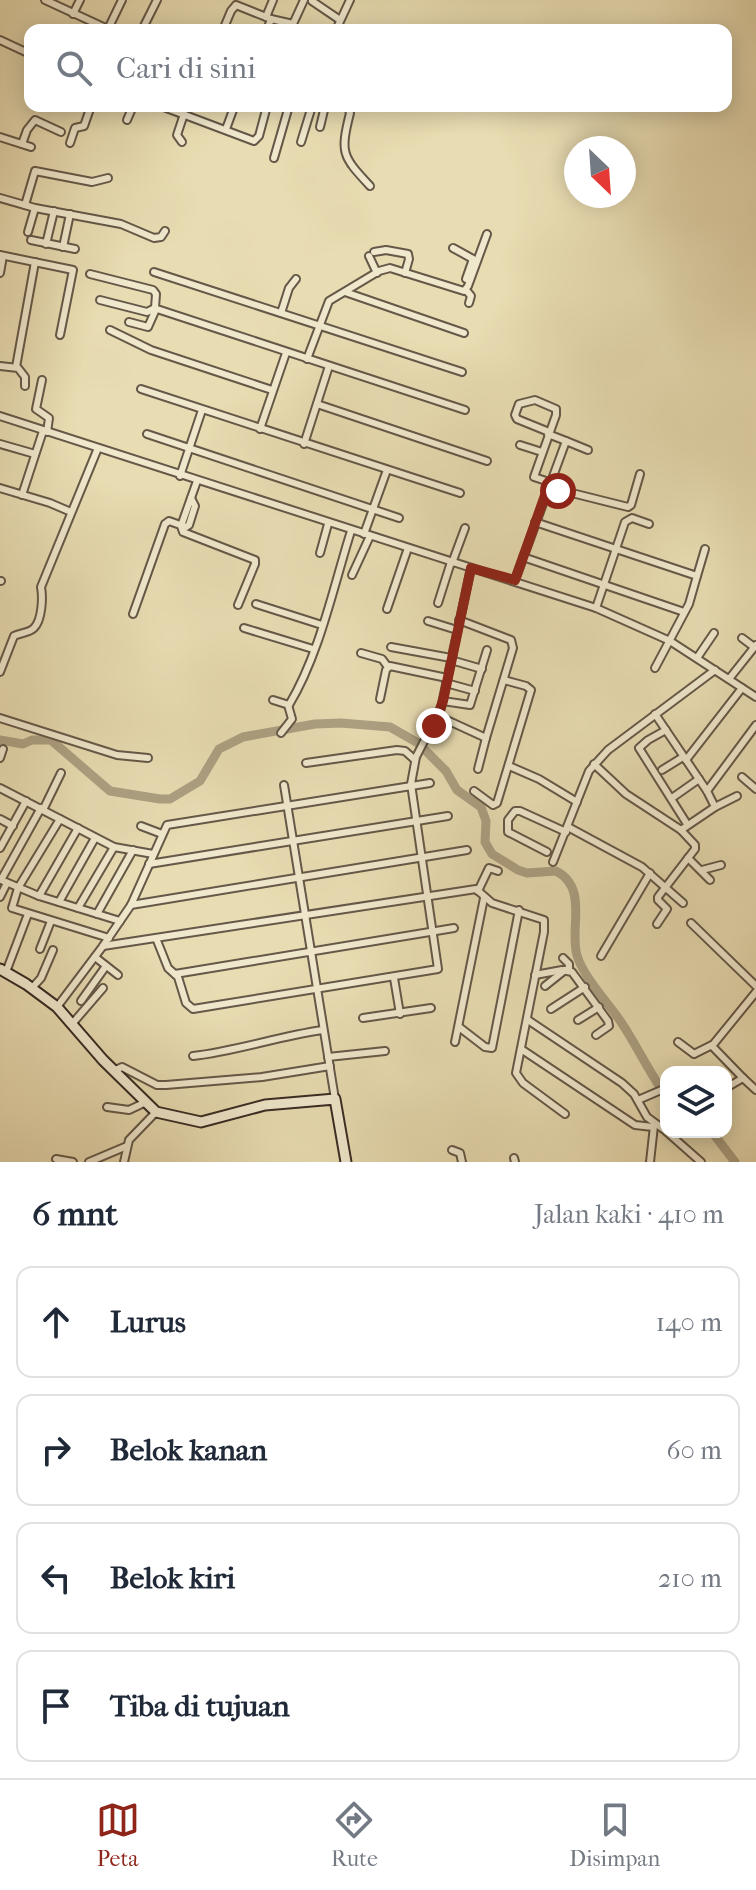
<!DOCTYPE html>
<html lang="id">
<meta charset="utf-8">
<style>
body{margin:0;font-family:"IM FELL French Canon",serif;background:#f2f2f3;color:#1f2937}
.controls{position:absolute;right:24px;bottom:24px;display:grid;overflow:hidden;border-radius:16px;box-shadow:0 4px 20px #0003}
.controls button{width:72px;height:72px;display:grid;place-items:center;padding:0;border:0;border-bottom:2px solid #e0e1e3;background:#fff;color:#1f2937;font:40px sans-serif}
.compass{position:absolute;left:564px;top:136px;width:72px;height:72px;border-radius:50%;background:#fff;box-shadow:0 4px 20px #0003;rotate:155deg}
.stop{position:absolute;width:24px;height:24px;margin:-18px;border:6px solid #8f2418;border-radius:50%;background:#fff}
.stop.end{background:#8f2418;border-color:#fff;box-shadow:0 2px 8px #0008}
.list{margin:0;padding:0;list-style:none}
h2{display:flex;justify-content:space-between;align-items:center;height:104px;margin:0;padding:0 32px;font-size:34px}
h2 small{font-size:26px;font-weight:400;color:#747a83}
.list li{display:grid;grid-template-columns:52px 1fr auto;gap:24px;align-items:center;box-sizing:border-box;height:112px;margin:0 16px 16px;padding:0 16px;border:2px solid #e0e1e3;border-radius:16px}
.list b{display:block;font-size:30px;white-space:nowrap}
.list em{font-size:26px;font-style:normal;color:#747a83}
.icon{flex:none;width:44px;height:44px;fill:none;stroke:currentColor;stroke-width:2;stroke-linecap:round;stroke-linejoin:round}
.map{position:relative;flex:none;width:756px;height:1162px;overflow:hidden}
.search{position:absolute;background:#fff;box-shadow:0 4px 20px #0003;left:24px;right:24px;top:24px;height:88px;display:flex;align-items:center;gap:20px;box-sizing:border-box;padding:0 28px;border-radius:16px;color:#747a83;font-size:30px}
.sheet{height:616px;background:#fff}
nav{display:flex;justify-content:space-around;align-items:center;box-sizing:border-box;height:112px;border-top:2px solid #e0e1e3;background:#fff;font-size:22px;color:#747a83}
nav a{display:grid;justify-items:center;gap:4px}
nav .on{color:#8f2418}
.map>svg:first-child{display:block}
.lines{fill:none;stroke-linecap:round;stroke-linejoin:round}
.river{stroke:#aca082;stroke-width:9}
.street-casing{stroke:#655848;stroke-width:10}
.secondary-casing{stroke:#392c25;stroke-width:13}
.street{stroke:#f0e8cd;stroke-width:6}
.secondary{stroke:#f0e8cd;stroke-width:9}
.route{stroke:#8f2418;stroke-width:10}
</style>
<div class="map">
<svg width="756" height="1162" viewBox="0 0 756 1162">
<rect width="100%" height="100%" fill="#e8dcb2"/>
<filter id="stains"><feTurbulence type="fractalNoise" baseFrequency=".0025" numOctaves="4"/><feColorMatrix values="0 0 0 0 .2 0 0 0 0 .09 0 0 0 0 .02 0 0 0 .5 -.17"/></filter>
<radialGradient id="worn" r=".72"><stop offset=".6" stop-color="#630" stop-opacity="0"/><stop offset="1" stop-color="#630" stop-opacity=".3"/></radialGradient>
<g class="lines">
<g class="river">
<path d="M0 740 23 744 32 740H51L110 791 160 799H170L200 781 219 749 243 737 315 724 341 723 390 727 418 743 446 771 457 790 481 807 486 821 485 842 492 854 518 870 527 873 556 871C589 888 569 929 577 955 582 975 609 1004 621 1022 637 1046 649 1072 666 1096"/>
<path d="M712 1132 735 1162"/>
</g>
<g class="street-casing">
<g id="street">
<path d="M45 0 110 30"/>
<path d="M312 1 340 20"/>
<path d="M73 14 80 0"/>
<path d="M266 17 273 0"/>
<path d="M271 19 293 24 304 0"/>
<path d="M108 29 122 0"/>
<path d="M142 30 157 0"/>
<path d="M223 30 231 11 236 5 271 19 267 30"/>
<path d="M336 30 350 0"/>
<path d="M0 40 30 54"/>
<path d="M161 106 254 141 259 136 267 106"/>
<path d="M342 106 348 108 350 113C340 153 342 156 370 186"/>
<path d="M127 120 133 106"/>
<path d="M320 127 325 106"/>
<path d="M226 129 233 110 231 106"/>
<path d="M0 137 31 147"/>
<path d="M182 142 177 135 184 114"/>
<path d="M301 142 312 106"/>
<path d="M70 143 75 128 84 126 91 106"/>
<path d="M22 144 27 130 35 120 61 132"/>
<path d="M274 158 289 106"/>
<path d="M0 198 35 208 121 224 154 238 161 237 165 231"/>
<path d="M25 205 35 171 92 182 108 178"/>
<path d="M28 232 35 208"/>
<path d="M31 240 75 249"/>
<path d="M46 244 54 211"/>
<path d="M63 247 70 214"/>
<path d="M453 248 473 259 466 279"/>
<path d="M374 252 386 250 408 254 409 259 405 273"/>
<path d="M0 255 73 270 60 335"/>
<path d="M369 256 377 273"/>
<path d="M154 272 462 372"/>
<path d="M0 273 3 256"/>
<path d="M90 274 153 290 156 294 155 308 157 309 465 410"/>
<path d="M466 290 471 296 469 303"/>
<path d="M345 292 464 333"/>
<path d="M100 300 147 312 155 308"/>
<path d="M281 313 289 288 296 279"/>
<path d="M129 322 148 327 156 309"/>
<path d="M110 330 151 350 272 390"/>
<path d="M307 359 329 301 379 271 390 268 464 291 468 286 487 234"/>
<path d="M0 366 18 368 25 377V386"/>
<path d="M16 367 35 262"/>
<path d="M42 380 36 409 49 418 47 432"/>
<path d="M141 389 460 493"/>
<path d="M317 404 487 461"/>
<path d="M0 416 596 608 670 641 756 697"/>
<path d="M260 429 286 353"/>
<path d="M549 432 517 419 515 415 519 404 535 400 556 409V415L534 477 549 482"/>
<path d="M147 434 399 518"/>
<path d="M566 441 588 450"/>
<path d="M0 444 35 454"/>
<path d="M304 444 329 366"/>
<path d="M520 445 542 452"/>
<path d="M180 476 202 410"/>
<path d="M197 481 181 526 183 532 255 560V564L238 605"/>
<path d="M548 487 628 507 631 505 640 474"/>
<path d="M0 488 50 503 71 512"/>
<path d="M22 495 43 431"/>
<path d="M535 522 697 576 689 604 655 668"/>
<path d="M364 534 387 470"/>
<path d="M320 553 328 524"/>
<path d="M523 557 684 612"/>
<path d="M452 563 465 528"/>
<path d="M352 575 370 536"/>
<path d="M697 576 705 549"/>
<path d="M515 580 566 441 548 434"/>
<path d="M0 581H1"/>
<path d="M438 603 451 562"/>
<path d="M256 604 322 625"/>
<path d="M596 608 625 522 632 518 649 524"/>
<path d="M387 609 408 548"/>
<path d="M133 614 165 524 169 521 186 527 189 525 195 506 191 498"/>
<path d="M428 621 457 630"/>
<path d="M244 628 313 649"/>
<path d="M742 638 754 647"/>
<path d="M391 647 451 658"/>
<path d="M361 653 382 659 388 667"/>
<path d="M697 658 714 633"/>
<path d="M451 660 482 669"/>
<path d="M0 672 14 636C20 633 29 633 34 628 42 620 43 598 41 587L98 448"/>
<path d="M729 679 756 645"/>
<path d="M446 683 475 691"/>
<path d="M380 699 386 670 390 666 447 678"/>
<path d="M273 700 289 705C320 653 333 588 351 531"/>
<path d="M443 701 470 705 487 650"/>
<path d="M655 714 707 791 715 807 681 830"/>
<path d="M438 716 486 738 513 648 511 640 459 620"/>
<path d="M0 718 117 755 148 758"/>
<path d="M666 730 648 740 639 748 687 824"/>
<path d="M281 733 292 719 288 705"/>
<path d="M0 758 3 749"/>
<path d="M686 760 742 688"/>
<path d="M306 763 397 750 405 751 415 760"/>
<path d="M594 764 626 794 681 830 695 845V849L658 897V900L667 909 657 924"/>
<path d="M509 766 539 779 577 802"/>
<path d="M478 769 486 738"/>
<path d="M662 770 683 757"/>
<path d="M742 777 756 789"/>
<path d="M284 785 335 1099"/>
<path d="M0 788 114 847 153 854"/>
<path d="M474 791 493 805 497 803 531 690 526 686 504 680"/>
<path d="M707 791 756 725"/>
<path d="M672 798 699 779"/>
<path d="M715 807 737 796"/>
<path d="M41 808 1 880 39 896 120 921"/>
<path d="M43 810 61 773"/>
<path d="M0 819 13 826"/>
<path d="M60 819 18 888 12 908 109 938"/>
<path d="M141 826 162 834"/>
<path d="M568 827 642 867 683 903"/>
<path d="M0 848 26 801"/>
<path d="M547 852 508 832V820L515 811H520L566 832"/>
<path d="M688 858 710 880"/>
<path d="M553 862 589 771 608 750 715 670"/>
<path d="M149 864 448 816"/>
<path d="M702 870 721 865"/>
<path d="M478 891 489 868 498 871"/>
<path d="M39 896 78 828"/>
<path d="M0 897 7 883"/>
<path d="M59 902 95 838"/>
<path d="M131 905 467 850"/>
<path d="M78 908 114 847"/>
<path d="M97 914 133 850"/>
<path d="M691 923 756 986"/>
<path d="M156 938 168 968 178 977 186 1003 193 1009 438 969 411 784 416 757 441 708 471 568"/>
<path d="M103 946 476 889 492 903 544 920V932L516 1073 523 1083 565 1114"/>
<path d="M40 949 51 921"/>
<path d="M601 956 650 873"/>
<path d="M95 957 118 975"/>
<path d="M563 958 569 964V970"/>
<path d="M6 972 28 914"/>
<path d="M175 974 454 928"/>
<path d="M535 975 562 970 572 972 608 1021 609 1026 596 1035"/>
<path d="M394 978 400 1014"/>
<path d="M545 986 565 970"/>
<path d="M32 988 41 978 53 950"/>
<path d="M81 1001 106 966"/>
<path d="M57 1007 103 946 131 905 167 825 430 783"/>
<path d="M551 1009 585 987"/>
<path d="M363 1018 431 1008"/>
<path d="M528 1020 622 1083 634 1094 647 1117 666 1131"/>
<path d="M578 1020 599 1007"/>
<path d="M72 1024 103 988"/>
<path d="M459 1027 485 1047 492 1048 519 910"/>
<path d="M455 1042 484 898"/>
<path d="M678 1042 694 1054 712 1045"/>
<path d="M521 1049 635 1125 653 1127"/>
<path d="M193 1056C237 1051 279 1036 323 1030"/>
<path d="M328 1057 385 1051"/>
<path d="M113 1071 122 1067 157 1085H166L262 1077 330 1066"/>
<path d="M743 1078 712 1046 756 992"/>
<path d="M726 1088 743 1078 756 1090"/>
<path d="M638 1100 666 1088"/>
<path d="M107 1107 129 1110 146 1102"/>
<path d="M667 1132 701 1162"/>
<path d="M452 1150 460 1153 462 1162"/>
<path d="M514 1158 515 1162"/>
<path d="M56 1159 73 1162"/>
<path d="M89 1162 127 1146"/>
<path d="M124 1162 129 1140 156 1112"/>
<path d="M650 1162 654 1126"/>
</g>
</g>
<g class="secondary-casing">
<path id="secondary" d="M0 969 26 984 57 1007 103 1060 156 1112 201 1122 265 1105 335 1099 346 1162"/>
</g>
<use href="#street" class="street"/>
<use href="#secondary" class="secondary"/>
</g>
<g class="lines">
<path class="route" d="M434 726 443 701 471 568 515 580 548 487 558 491"/>
</g>
<rect width="100%" height="100%" filter="url(#stains)"/>
<rect width="100%" height="100%" fill="url(#worn)"/>
</svg>
<div class="controls">
<button><svg class="icon" aria-label="layers" viewBox="0 0 24 24"><path d="M12 4l9 5-9 5-9-5zM3 14l9 5 9-5"/></svg></button>
</div>
<svg class="compass" viewBox="-18 -18 36 36"><path d="M0-13l5 13h-10z" fill="#e53935"/><path d="M0 13l5-13h-10z" fill="#747a83"/></svg>
<div class="stop" style="left:558px;top:491px"></div>
<div class="stop end" style="left:434px;top:726px"></div>
<div class="search"><svg class="icon" aria-label="search" viewBox="0 0 24 24"><circle cx="10" cy="10" r="6"/><path d="M15 15l6 6"/></svg>Cari di sini</div>
</div>
<section class="sheet">
<h2>6 mnt<small>Jalan kaki · 410 m</small></h2>
<ul class="list">
<li><svg class="icon" aria-label="ahead" viewBox="0 0 24 24"><path d="M12 20V5M6 11l6-6 6 6"/></svg><div><b>Lurus</b></div><em>140 m</em></li>
<li><svg class="icon" aria-label="right" viewBox="0 0 24 24"><path d="M7 20v-9h11M14 6l5 5-5 5"/></svg><div><b>Belok kanan</b></div><em>60 m</em></li>
<li><svg class="icon" aria-label="left" viewBox="0 0 24 24"><path d="M17 20v-9H6M10 6l-5 5 5 5"/></svg><div><b>Belok kiri</b></div><em>210 m</em></li>
<li><svg class="icon" aria-label="arrive" viewBox="0 0 24 24"><path d="M6 21V4h12l-3 4 3 4H6"/></svg><div><b>Tiba di tujuan</b></div></li>
</ul>
</section>
<nav>
<a class="on"><svg class="icon" aria-label="map" viewBox="0 0 24 24"><path d="M3 6l6-2 6 2 6-2v14l-6 2-6-2-6 2zM9 4v14M15 6v14"/></svg>Peta</a>
<a><svg class="icon" aria-label="directions" viewBox="0 0 24 24"><path d="M12 3l9 9-9 9-9-9zM9 14v-3h6M13 9l2 2-2 2"/></svg>Rute</a>
<a><svg class="icon" aria-label="saved" viewBox="0 0 24 24"><path d="M7 4h10v16l-5-4-5 4z"/></svg>Disimpan</a>
</nav>
